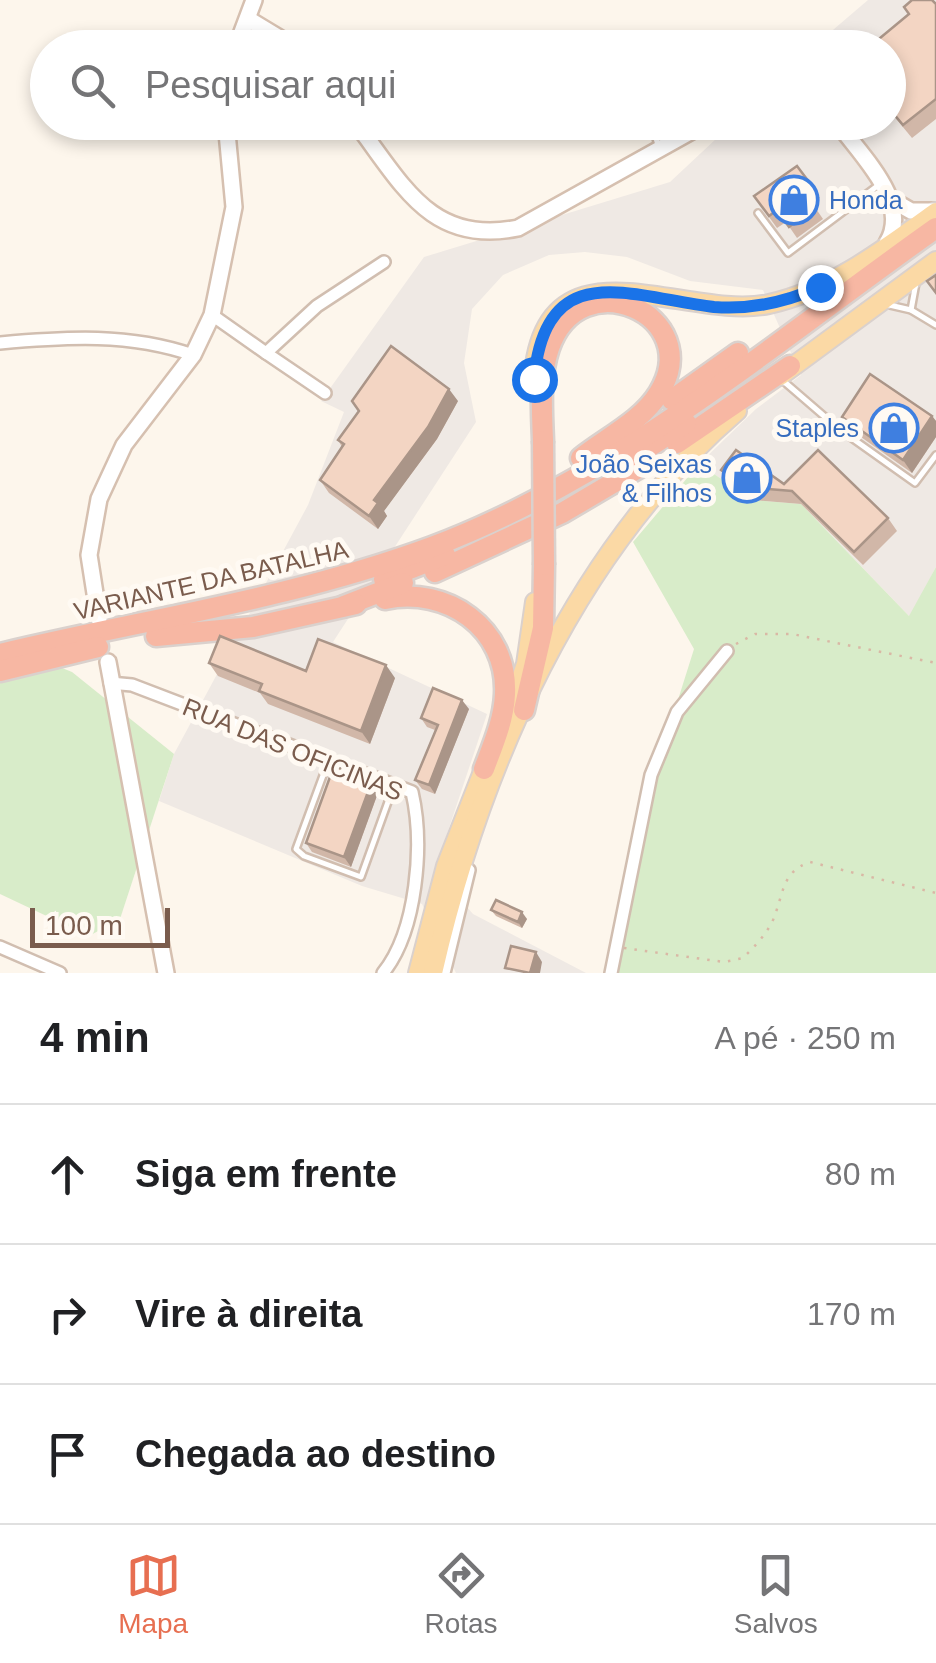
<!DOCTYPE html>
<html lang="pt">
<meta charset="utf-8">
<style>
body{margin:0;font-family:Helvetica,sans-serif;background:#f6f6f6;color:#202124}
.scale{position:absolute;left:30px;bottom:25px;width:140px;box-sizing:border-box;padding-left:10px;border:5px solid #7a5c4d;border-top:0;font-size:28px;line-height:35px;white-space:nowrap;color:#7a5c4d;-webkit-text-stroke:8px #fffaf3;paint-order:stroke}
.stop{position:absolute;width:30px;height:30px;margin:-22px;border:8px solid #1a73e8;border-radius:50%;background:#fff}
.stop.end{background:#1a73e8;border-color:#fff;box-shadow:0 2px 10px #0008}
.list{margin:0;padding:0;list-style:none}
h2{display:flex;justify-content:space-between;align-items:center;height:130px;margin:0;padding:0 40px;font-size:42px}
h2 small{font-size:32px;font-weight:400;color:#757577}
.list li{display:grid;grid-template-columns:65px 1fr auto;gap:30px;align-items:center;box-sizing:border-box;height:140px;padding:0 40px;border-top:2px solid #e0e0e0}
.list b{display:block;font-size:38px;white-space:nowrap}
.list em{font-size:32px;font-style:normal;color:#757577}
.icon{flex:none;width:55px;height:55px;fill:none;stroke:currentColor;stroke-width:2;stroke-linecap:round;stroke-linejoin:round}
.map{position:relative;flex:none;width:936px;height:973px;overflow:hidden}
.search{position:absolute;background:#fff;box-shadow:0 5px 15px #0003;left:30px;right:30px;top:30px;height:110px;display:flex;align-items:center;gap:25px;box-sizing:border-box;padding:0 35px;border-radius:55px;color:#757577;font-size:38px}
.sheet{height:550px;background:#fff}
nav{display:flex;justify-content:space-around;align-items:center;box-sizing:border-box;height:140px;border-top:2px solid #e0e0e0;background:#fff;font-size:28px;color:#757577}
nav a{display:grid;justify-items:center;gap:5px}
nav .on{color:#e76f51}
.map>svg:first-child{display:block}
.industrial{fill:#efe9e4}
.green{fill:#d8ecc9}
.lines{fill:none;stroke-linecap:round;stroke-linejoin:round}
.lane-casing{stroke:#d1beb0;stroke-width:10}
.street-casing{stroke:#d1beb0;stroke-width:16}
.secondary-casing{stroke:#d6c0b0;stroke-width:20}
.primary-casing{stroke:#dad1cd;stroke-width:22}
.highway-casing{stroke:#dad1cd;stroke-width:25}
.path{stroke:#d9b8a5;stroke-width:2.5;stroke-dasharray:2.5 8;stroke-linecap:butt}
.lane{stroke:#fff;stroke-width:5}
.street{stroke:#fff;stroke-width:11}
.secondary{stroke:#fff;stroke-width:15}
.primary{stroke:#fbd9a5;stroke-width:18}
.highway{stroke:#f7b7a3;stroke-width:20}
.highway-bridge-casing{stroke:#dad1cd;stroke-width:25;stroke-linecap:butt}
.highway-bridge{stroke:#f7b7a3;stroke-width:20}
.wall{fill:#d1b7a8}
.shaded-wall{fill:#aa9588}
.building{fill:#f3d5c3;stroke:#aa9588;stroke-width:2.5}
.route{stroke:#1a73e8;stroke-width:12}
.labels{text-anchor:middle;stroke-width:10;stroke-linejoin:round;paint-order:stroke}
.shop-label{font-size:25px;fill:#366cbe;stroke:#fffaf3;text-anchor:end}
.street-label{font-size:25px;fill:#7a5c4d;stroke:#fffaf3}
</style>
<div class="map">
<svg width="936" height="973" viewBox="0 0 936 973">
<rect width="100%" height="100%" fill="#fdf6ec"/>
<path class="industrial" d="M868 0H936V567L910 617 801 504 753 500 699 464 756 409 801 375 763 290 690 281 627 257 585 252 549 255 503 275 472 309 464 363 476 422 333 642 487 714 435 870 473 914 586 973H456L422 904 362 886 159 801 174 754 308 505 344 412 321 401 424 257 670 182 733 123 888 122V48L813 47Z"/>
<g class="green">
<path d="M699 464 753 500 801 504 909 616 936 567V973H613L654 776 694 649 633 542Z"/>
<path d="M0 643 72 672 174 754 120 919 89 936 0 894Z"/>
</g>
<g class="lines">
<g class="lane-casing">
<g id="lane">
<path d="M651 122 659 148"/>
<path d="M758 213 788 253 880 184"/>
<path d="M885 304 911 310 936 325"/>
<path d="M911 310 916 283"/>
<path d="M781 379 839 429 915 483 936 455"/>
<path d="M328 762 296 849 304 856 361 877 393 788"/>
</g>
</g>
<g class="street-casing">
<g id="street">
<path d="M212 315 266 353 317 306 384 262"/>
<path d="M0 343C67 337 129 333 193 355"/>
<path d="M266 353 325 393"/>
<path d="M110 683 132 685 412 792C424 844 417 931 383 973"/>
<path d="M0 947 60 973"/>
<path d="M444 973 469 870"/>
<path d="M611 973 651 775 677 712 727 651"/>
</g>
</g>
<g class="secondary-casing">
<g id="secondary">
<path d="M248 19 296 48"/>
<path d="M236 48 254 0"/>
<path d="M355 122C402 183 430 246 518 228L708 122"/>
<path d="M837 122C860 155 912 202 887 243"/>
<path d="M892 200 911 211H936"/>
<path d="M99 619 89 555 99 499 124 445 193 355 212 315 234 207 226 122"/>
<path d="M108 662 166 973"/>
</g>
</g>
<g class="primary-casing">
<g id="primary">
<path d="M534 373C548 233 687 322 769 304 830 291 886 248 936 212"/>
<path d="M780 376 936 261"/>
<path d="M506 722 526 664 535 602"/>
<path d="M418 973 446 866 488 759"/>
<path d="M433 973C480 767 574 551 737 411"/>
</g>
</g>
<g class="highway-casing">
<g id="highway">
<path d="M672 400 738 353"/>
<path d="M543 441C542 411 539 377 549 348 580 258 707 315 659 393 642 421 606 438 581 458"/>
<path d="M677 443 790 366"/>
<path d="M618 467 686 423"/>
<path d="M435 572 562 513 640 467"/>
<path d="M384 579 445 555"/>
<path d="M385 599C447 586 508 628 505 694 504 720 493 745 484 769"/>
<path d="M344 606 403 583"/>
<path d="M156 636 253 627 356 604"/>
<path d="M0 654C146 619 291 599 432 547 618 477 776 341 936 228"/>
<path d="M0 671 98 647"/>
<path d="M524 710 543 628 544 565"/>
</g>
</g>
<g class="path">
<path d="M736 644 755 634H792L936 663"/>
<path d="M624 948 724 962 743 958C755 946 766 935 773 920 784 894 781 872 810 862L936 893"/>
</g>
<use href="#lane" class="lane"/>
<use href="#street" class="street"/>
<use href="#secondary" class="secondary"/>
<use href="#primary" class="primary"/>
<use href="#highway" class="highway"/>
<g class="highway-bridge-casing">
<path id="highway-bridge" d="M543 441 544 565"/>
</g>
<use href="#highway-bridge" class="highway-bridge"/>
</g>
<g class="wall">
<path d="M936 4V119L912 138 888 109V48Z"/>
<path d="M797 166 820 198 812 203 823 219 797 238 786 222 777 228 754 196Z"/>
<path d="M458 401 437 439 384 511 387 516 378 529 329 493 320 480 342 447 338 440Z"/>
<path d="M932 416 936 421V437L912 473 851 430 842 417Z"/>
<path d="M721 470 784 484 888 518 897 531 863 565 801 504 753 500 730 483Z"/>
<path d="M209 663 306 671 395 678 370 744 268 704 260 693 218 676Z"/>
<path d="M469 709 435 794 422 789 415 780 435 730 427 727 421 718Z"/>
<path d="M379 790 351 867 312 852 306 843Z"/>
<path d="M491 910 527 919 522 928 496 916Z"/>
</g>
<g class="shaded-wall">
<path d="M449 389 458 401 437 439 384 511 387 516 378 529 369 516 374 500Z"/>
<path d="M932 416 936 421V437L912 473 903 460Z"/>
<path d="M386 665 395 678 370 744 361 731Z"/>
<path d="M462 700 469 709 435 794 429 785Z"/>
<path d="M372 781 379 790 351 867 344 857Z"/>
<path d="M522 912 527 919 522 928 518 922Z"/>
<path d="M536 952 542 962 540 973H530Z"/>
</g>
<g class="building">
<path d="M912 0H932L936 4V99L903 125 888 107V48H868L909 14 904 7Z"/>
<path d="M797 166 812 186 804 191 815 207 789 227 777 210 769 216 754 196Z"/>
<path d="M936 275V293L927 281Z"/>
<path d="M391 346 449 389 428 427 374 500 378 503 369 516 320 480 344 444 338 440 359 411 352 401Z"/>
<path d="M870 374 932 416 903 460 842 417Z"/>
<path d="M736 450 784 484 818 450 888 518 854 552 792 491 744 487 721 470Z"/>
<path d="M220 636 306 671 318 639 386 665 361 731 259 691 262 684 209 663Z"/>
<path d="M433 688 462 700 429 785 415 780 438 725 421 718Z"/>
<path d="M334 766 372 781 344 857 306 843Z"/>
<path d="M496 900 522 912 518 922 491 910Z"/>
<path d="M511 946 536 952 530 973 505 968Z"/>
</g>
<g class="lines">
<path class="route" d="M534 379C546 254 633 298 714 307 751 310 786 302 820 287"/>
</g>
<defs>
<g id="shop-ring" transform="scale(2.5)"><circle r="9.5" fill="#fffaf3" stroke="#3f7fe0" stroke-width="1.5"/><path d="M-5-2.5h2.3a2.7 3.5 0 0 1 5.4 0H5L5.5 6h-11ZM-1.5-2.5h3a1.5 2.3 0 0 0-3 0Z" fill="#3f7fe0"/></g>
</defs>
<g fill-rule="evenodd">
<use href="#shop-ring" x="794" y="200"/>
<use href="#shop-ring" x="894" y="428"/>
<use href="#shop-ring" x="747" y="478"/>
</g>
<g class="labels">
<g class="shop-label">
<text x="829" y="209" text-anchor="start">Honda</text>
<text x="859" y="437">Staples</text>
<text x="712" y="473">João Seixas<tspan x="712" dy="29">&amp; Filhos</tspan></text>
</g>
<g class="street-label">
<text transform="translate(211 580) rotate(-13)" y="9">VARIANTE DA BATALHA</text>
<text transform="translate(293 749) rotate(22)" y="9">RUA DAS OFICINAS</text>
</g>
</g>
</svg>
<div class="scale">100 m</div>
<div class="stop" style="left:534px;top:379px"></div>
<div class="stop end" style="left:820px;top:287px"></div>
<div class="search"><svg class="icon" aria-label="search" viewBox="0 0 24 24"><circle cx="10" cy="10" r="6"/><path d="M15 15l6 6"/></svg>Pesquisar aqui</div>
</div>
<section class="sheet">
<h2>4 min<small>A pé · 250 m</small></h2>
<ul class="list">
<li><svg class="icon" aria-label="ahead" viewBox="0 0 24 24"><path d="M12 20V5M6 11l6-6 6 6"/></svg><div><b>Siga em frente</b></div><em>80 m</em></li>
<li><svg class="icon" aria-label="right" viewBox="0 0 24 24"><path d="M7 20v-9h11M14 6l5 5-5 5"/></svg><div><b>Vire à direita</b></div><em>170 m</em></li>
<li><svg class="icon" aria-label="arrive" viewBox="0 0 24 24"><path d="M6 21V4h12l-3 4 3 4H6"/></svg><div><b>Chegada ao destino</b></div></li>
</ul>
</section>
<nav>
<a class="on"><svg class="icon" aria-label="map" viewBox="0 0 24 24"><path d="M3 6l6-2 6 2 6-2v14l-6 2-6-2-6 2zM9 4v14M15 6v14"/></svg>Mapa</a>
<a><svg class="icon" aria-label="directions" viewBox="0 0 24 24"><path d="M12 3l9 9-9 9-9-9zM9 14v-3h6M13 9l2 2-2 2"/></svg>Rotas</a>
<a><svg class="icon" aria-label="saved" viewBox="0 0 24 24"><path d="M7 4h10v16l-5-4-5 4z"/></svg>Salvos</a>
</nav>
